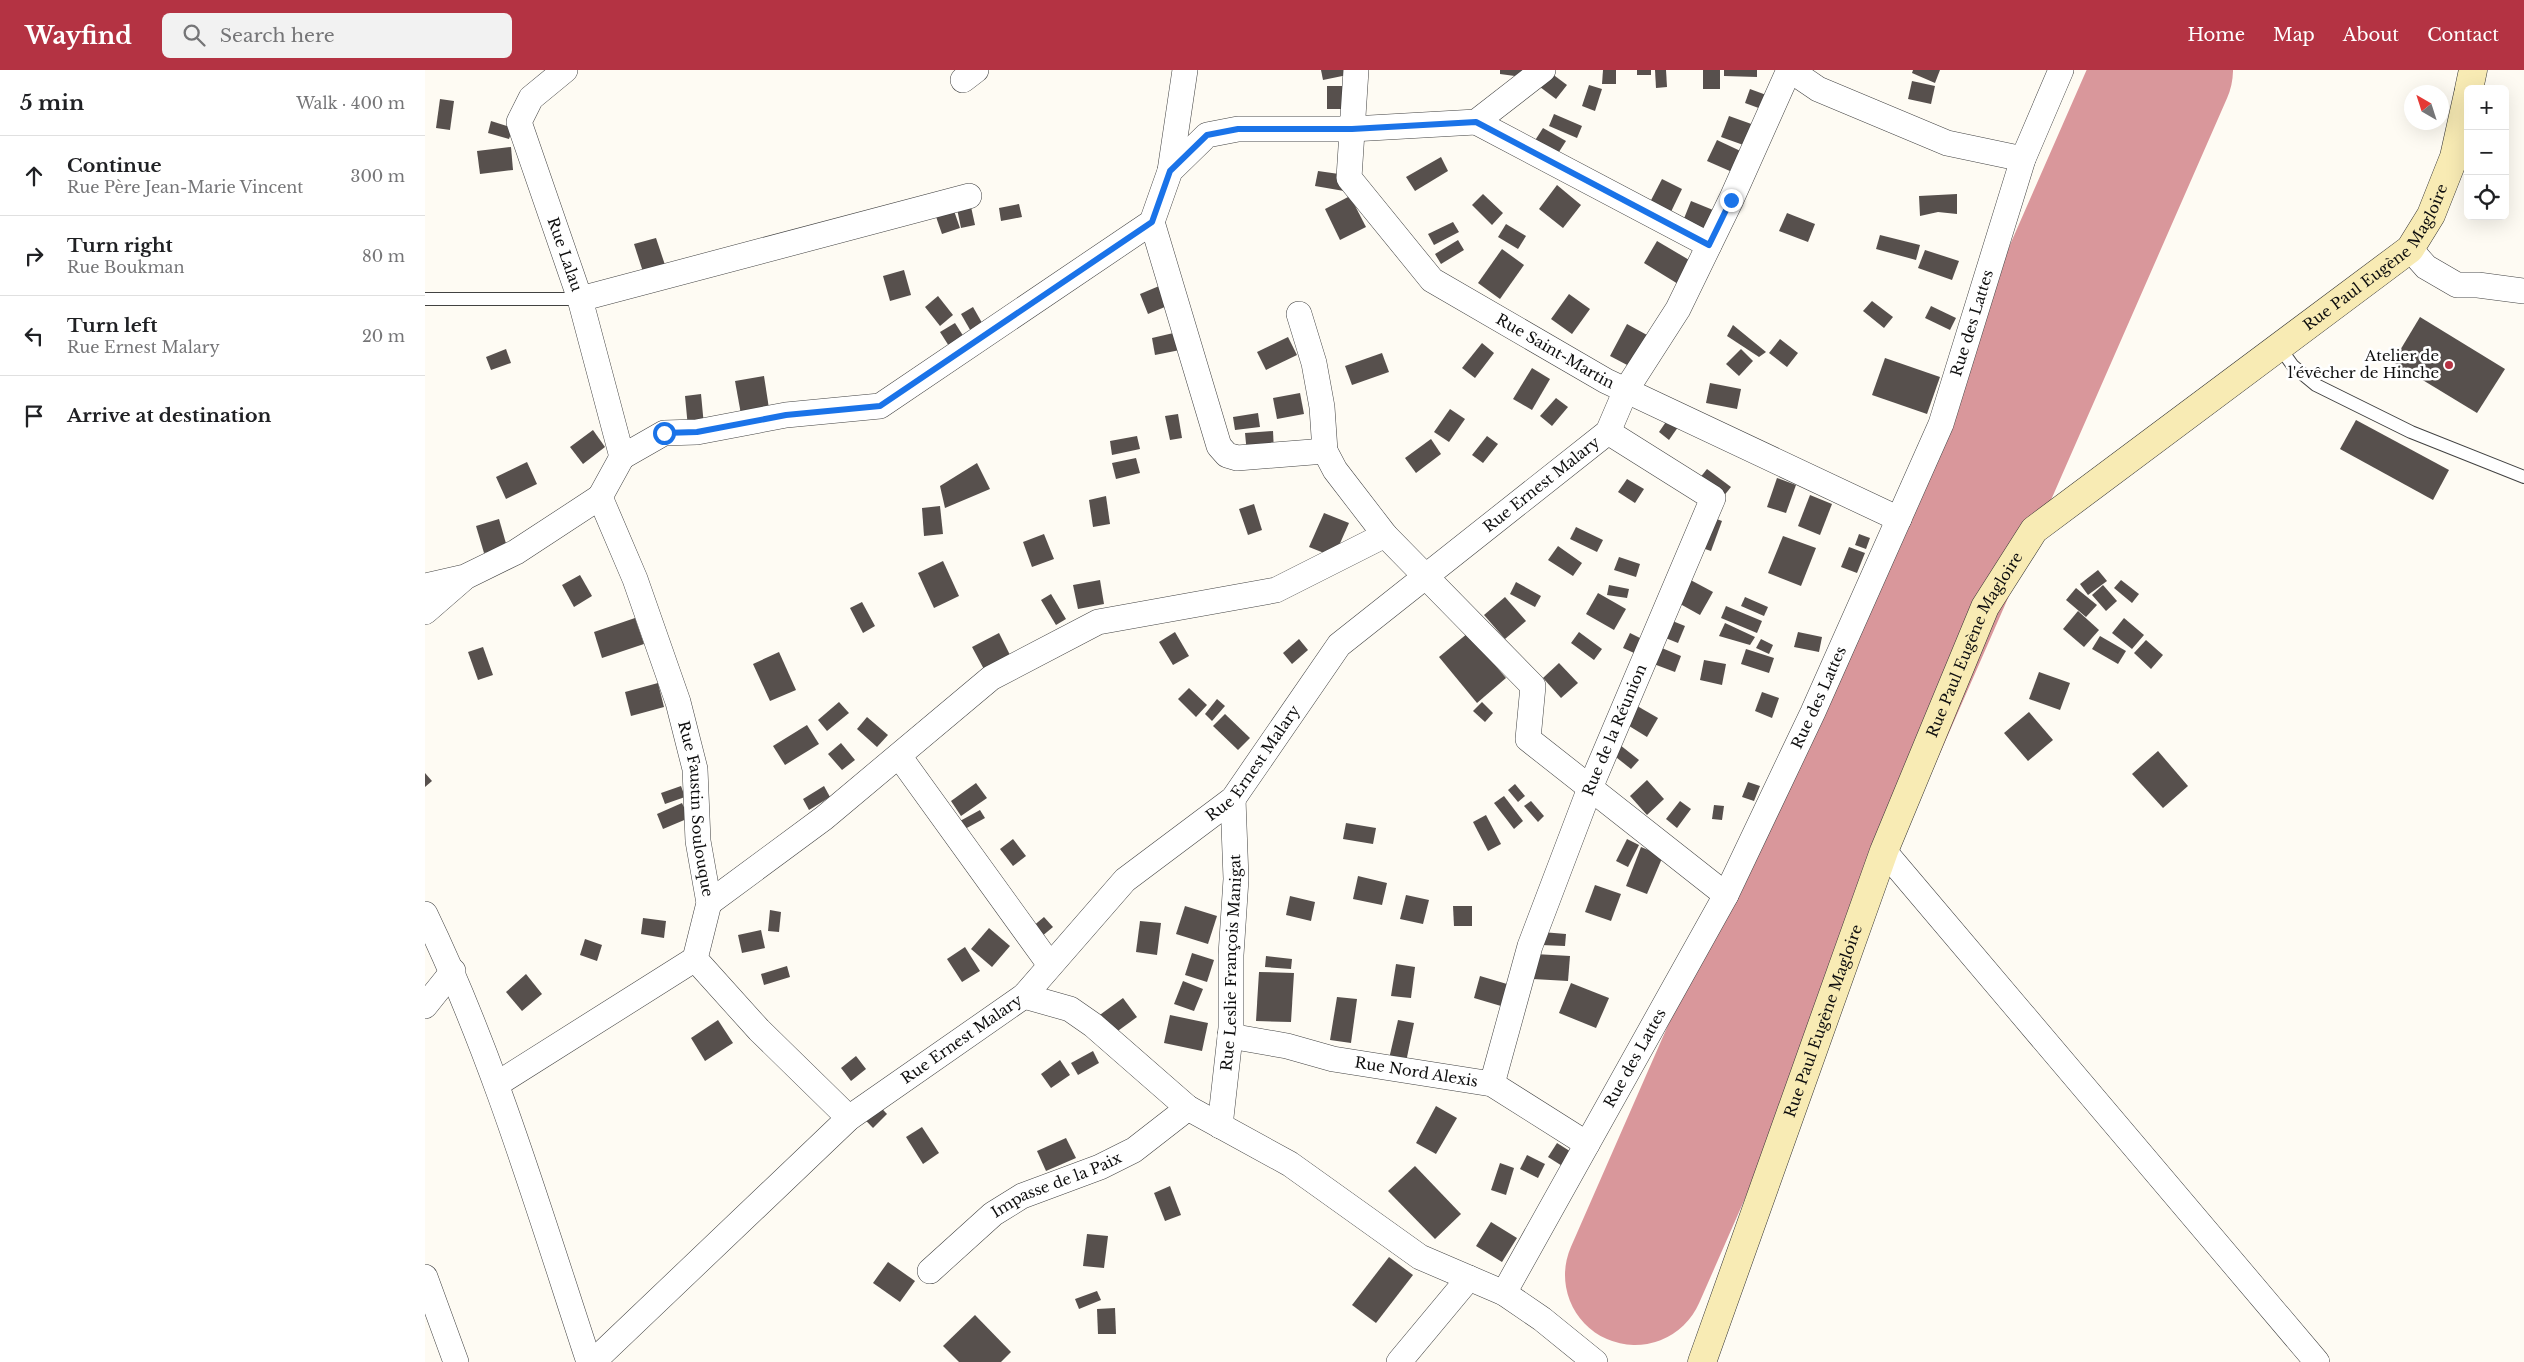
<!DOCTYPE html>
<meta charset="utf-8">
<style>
body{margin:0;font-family:"Libre Baskerville",serif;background:#f2f2f2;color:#202124}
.controls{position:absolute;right:15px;top:15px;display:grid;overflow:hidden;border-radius:8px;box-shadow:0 5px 20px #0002}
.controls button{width:45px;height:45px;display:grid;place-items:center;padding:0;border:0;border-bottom:1px solid #e0e0e0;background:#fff;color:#202124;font:25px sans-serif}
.compass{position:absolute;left:1979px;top:15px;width:45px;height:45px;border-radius:50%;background:#fff;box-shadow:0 5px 20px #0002;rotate:321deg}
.stop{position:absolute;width:15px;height:15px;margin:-11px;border:4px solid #1a73e8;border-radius:50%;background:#fff}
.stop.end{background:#1a73e8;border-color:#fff;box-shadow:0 1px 5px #0008}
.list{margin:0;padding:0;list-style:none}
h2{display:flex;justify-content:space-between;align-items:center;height:65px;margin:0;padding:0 20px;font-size:21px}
h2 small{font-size:16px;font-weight:400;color:#757577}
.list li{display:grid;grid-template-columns:32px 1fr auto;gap:15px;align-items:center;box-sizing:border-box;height:80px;padding:0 20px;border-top:1px solid #e0e0e0}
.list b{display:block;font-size:19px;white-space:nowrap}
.list p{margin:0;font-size:16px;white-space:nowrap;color:#757577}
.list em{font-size:16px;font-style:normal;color:#757577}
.icon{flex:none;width:28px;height:28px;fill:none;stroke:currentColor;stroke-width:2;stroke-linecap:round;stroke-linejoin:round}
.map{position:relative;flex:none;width:2099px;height:1292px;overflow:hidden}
header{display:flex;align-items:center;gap:30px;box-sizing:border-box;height:70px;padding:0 25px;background:#b43343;color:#fff}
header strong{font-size:24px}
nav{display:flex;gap:28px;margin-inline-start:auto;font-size:18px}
.search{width:350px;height:45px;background:#f2f2f2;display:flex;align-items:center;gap:12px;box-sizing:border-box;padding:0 18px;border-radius:8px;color:#757577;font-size:19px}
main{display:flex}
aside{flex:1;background:#fff}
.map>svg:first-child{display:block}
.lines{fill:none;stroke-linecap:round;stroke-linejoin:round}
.runway{stroke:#d9979b;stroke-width:140}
.building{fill:#57504d}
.lane-casing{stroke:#424242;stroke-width:14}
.street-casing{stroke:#424242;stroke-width:26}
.secondary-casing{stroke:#313131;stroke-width:29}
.lane{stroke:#fff;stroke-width:12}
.street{stroke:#fff;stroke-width:25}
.secondary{stroke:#f8ebb4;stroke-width:28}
.route{stroke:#1a73e8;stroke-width:6}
.poi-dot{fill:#b43343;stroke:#fff;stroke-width:2}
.labels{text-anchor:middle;stroke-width:5;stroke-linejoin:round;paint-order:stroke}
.street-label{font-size:15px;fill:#0f0f0f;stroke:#fff}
.poi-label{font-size:15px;fill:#0f0f0f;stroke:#fff;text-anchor:end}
</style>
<header>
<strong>Wayfind</strong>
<div class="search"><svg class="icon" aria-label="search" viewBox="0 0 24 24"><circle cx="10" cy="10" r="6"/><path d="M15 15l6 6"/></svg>Search here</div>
<nav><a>Home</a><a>Map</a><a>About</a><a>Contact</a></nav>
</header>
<main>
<aside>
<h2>5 min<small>Walk · 400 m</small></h2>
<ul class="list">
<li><svg class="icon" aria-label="ahead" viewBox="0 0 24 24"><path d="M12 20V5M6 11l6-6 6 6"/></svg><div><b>Continue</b><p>Rue Père Jean-Marie Vincent</p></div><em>300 m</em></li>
<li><svg class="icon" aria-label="right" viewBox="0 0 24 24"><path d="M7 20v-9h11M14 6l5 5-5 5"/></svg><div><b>Turn right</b><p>Rue Boukman</p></div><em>80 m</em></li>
<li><svg class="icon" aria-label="left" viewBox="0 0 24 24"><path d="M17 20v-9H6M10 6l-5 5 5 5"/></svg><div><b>Turn left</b><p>Rue Ernest Malary</p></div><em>20 m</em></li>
<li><svg class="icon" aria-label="arrive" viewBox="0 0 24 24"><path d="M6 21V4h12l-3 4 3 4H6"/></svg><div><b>Arrive at destination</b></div></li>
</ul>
</aside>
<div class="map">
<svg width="2099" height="1292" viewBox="0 0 2099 1292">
<rect width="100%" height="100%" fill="#fefbf3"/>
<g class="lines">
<path class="runway" d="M1210 1205 1738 0"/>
</g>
<g class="building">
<path d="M896 0H926L927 4 898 10Z"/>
<path d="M1075 0H1104V8L1075 4Z"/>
<path d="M1178 0H1191V14H1177Z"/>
<rect x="1212" y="0" width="14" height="5"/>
<path d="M1230 0H1241L1242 17 1231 18Z"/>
<rect x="1278" y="0" width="17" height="19"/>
<path d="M1299 0H1332V7L1299 6Z"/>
<path d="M1488 0H1515L1510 13 1487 3Z"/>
<path d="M1126 3 1142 15 1131 29 1115 17Z"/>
<path d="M1487 11 1510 16 1506 34 1483 29Z"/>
<path d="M1164 15 1177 19 1170 41 1157 36Z"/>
<rect x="902" y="16" width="19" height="23"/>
<path d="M1325 19 1344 26 1339 40 1320 33Z"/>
<path d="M15 29 29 31 25 60 11 58Z"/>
<path d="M1129 44 1157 56 1152 68 1124 56Z"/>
<path d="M1304 46 1332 56 1324 77 1296 67Z"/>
<path d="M66 51 88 58 84 69 63 63Z"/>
<path d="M1118 58 1141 71 1132 85 1109 72Z"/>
<path d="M1292 70 1324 85 1314 105 1282 91Z"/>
<path d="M86 77 88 100 55 104 52 81Z"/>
<path d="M1016 87 1023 101 990 121 981 107Z"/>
<path d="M893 101 921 105 919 121 890 116Z"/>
<path d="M1237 109 1257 119 1243 148 1222 138Z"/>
<path d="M1132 115 1156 135 1138 158 1114 139Z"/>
<path d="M1058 124 1078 143 1067 155 1047 135Z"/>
<path d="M1532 124V144L1513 142 1495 146 1494 126Z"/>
<path d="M925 126 941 157 915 170 900 139Z"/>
<path d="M1266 131 1293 142 1285 162 1258 151Z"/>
<path d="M545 132 550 155 536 158 531 134Z"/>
<path d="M594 134 597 147 576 151 574 138Z"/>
<path d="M527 135 535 158 517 164 509 141Z"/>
<path d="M1362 143 1390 154 1383 172 1354 161Z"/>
<path d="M1028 152 1034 162 1009 175 1003 164Z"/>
<path d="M1081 154 1101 166 1093 179 1073 167Z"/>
<path d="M1455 165 1495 175 1491 190 1451 179Z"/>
<path d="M231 168 241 198 219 205 209 174Z"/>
<path d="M1033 170 1039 180 1016 194 1010 184Z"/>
<path d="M1232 171 1271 194 1258 217 1219 193Z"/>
<path d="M1077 179 1099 195 1075 229 1053 213Z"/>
<path d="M1500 180 1534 191 1527 210 1493 198Z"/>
<path d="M479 200 486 225 465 231 458 206Z"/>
<path d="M739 214 747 234 723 244 715 224Z"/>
<path d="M1144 224 1165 239 1147 264 1126 249Z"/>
<path d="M513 226 528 245 515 256 500 237Z"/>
<path d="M1447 231 1468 247 1459 258 1438 241Z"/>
<path d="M1506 236 1531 248 1525 260 1500 248Z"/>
<path d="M548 237 560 258 548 265 536 244Z"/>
<path d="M1995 247 2080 299 2052 343 1968 292Z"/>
<path d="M530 253 544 275 529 284 515 262Z"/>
<path d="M1202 254 1222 265 1204 296 1185 286Z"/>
<path d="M1308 255 1341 282 1334 287 1302 266Z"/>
<path d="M757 261 760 279 730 285 727 268Z"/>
<path d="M863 267 872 285 841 300 832 282Z"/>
<path d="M1355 269 1373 283 1362 297 1344 283Z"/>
<path d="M1057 273 1069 283 1050 308 1037 298Z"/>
<path d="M81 279 86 293 66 300 61 287Z"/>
<path d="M1316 279 1328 291 1314 306 1301 294Z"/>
<path d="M957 283 964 302 927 315 920 296Z"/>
<path d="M1460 288 1515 307 1502 344 1447 325Z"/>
<path d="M1107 298 1125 309 1107 340 1088 329Z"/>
<path d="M339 306 345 345 317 350 310 311Z"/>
<path d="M1285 313 1316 319 1312 339 1281 333Z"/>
<path d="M875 323 879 344 852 349 848 328Z"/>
<path d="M276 324 279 356 263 358 260 326Z"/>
<path d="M1131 328 1143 337 1127 356 1115 346Z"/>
<path d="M1025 339 1040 349 1024 372 1009 362Z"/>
<path d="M833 343 835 357 810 360 808 347Z"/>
<path d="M1247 343 1258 350 1244 370 1234 362Z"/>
<path d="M753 344 757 368 745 370 740 346Z"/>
<path d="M1931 350 2024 400 2008 430 1915 379Z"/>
<path d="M168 360 180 377 158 394 145 377Z"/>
<path d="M848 361 849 382 822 384 820 363Z"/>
<path d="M712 366 715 379 687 385 685 371Z"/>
<path d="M1062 366 1073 374 1058 393 1047 385Z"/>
<path d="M1006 369 1016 384 991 403 980 388Z"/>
<path d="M711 388 715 403 691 409 687 393Z"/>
<path d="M102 392 112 414 81 429 71 407Z"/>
<path d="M552 393 565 419 520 438 515 416Z"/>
<path d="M1282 399 1306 417 1294 432 1270 414Z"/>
<path d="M1352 408 1371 415 1361 443 1342 437Z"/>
<path d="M1202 409 1219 419 1210 433 1193 422Z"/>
<path d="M1385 425 1407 434 1395 465 1373 456Z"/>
<path d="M681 426 685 454 668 457 664 430Z"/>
<path d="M829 434 837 460 823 465 814 439Z"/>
<path d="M515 436 518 464 499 466 497 438Z"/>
<path d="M899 443 924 453 909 487 884 477Z"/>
<path d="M1281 445 1297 451 1286 481 1271 476Z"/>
<path d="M74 449 82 477 59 483 51 456Z"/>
<path d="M1151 457 1178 470 1172 482 1145 469Z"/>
<path d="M619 464 629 489 607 497 598 472Z"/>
<path d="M1434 464 1445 468 1441 479 1430 475Z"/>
<path d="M1358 466 1391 478 1376 516 1343 503Z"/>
<path d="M1133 476 1157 493 1148 506 1123 490Z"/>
<path d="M1424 477 1440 483 1432 503 1416 497Z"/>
<path d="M1194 487 1215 494 1211 507 1189 500Z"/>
<path d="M518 491 534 526 509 538 493 503Z"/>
<path d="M1673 500 1682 511 1663 525 1655 514Z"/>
<path d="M155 505 167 526 149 537 137 515Z"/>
<path d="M1260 507 1288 522 1275 545 1248 530Z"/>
<path d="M675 510 679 534 653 539 648 515Z"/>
<path d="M1696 510 1714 524 1707 533 1689 518Z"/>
<path d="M1091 512 1116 526 1110 537 1085 524Z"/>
<path d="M1184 515 1204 519 1202 528 1182 525Z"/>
<path d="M1678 515 1692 531 1681 541 1667 525Z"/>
<path d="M1651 518 1672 535 1661 547 1641 530Z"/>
<path d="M1173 523 1201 539 1189 560 1161 544Z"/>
<path d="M626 524 641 549 631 555 616 530Z"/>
<path d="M1080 527 1101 551 1080 569 1059 545Z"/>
<path d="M1320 527 1343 537 1339 546 1316 536Z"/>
<path d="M437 532 450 556 438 563 425 538Z"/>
<path d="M1301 536 1337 551 1332 563 1296 548Z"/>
<path d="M1653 541 1674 560 1659 577 1638 559Z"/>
<path d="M210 548 219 574 177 588 169 562Z"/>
<path d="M1240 548 1260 556 1253 573 1233 565Z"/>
<path d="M1699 548 1719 565 1707 579 1687 563Z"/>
<path d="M1300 553 1330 567 1325 575 1294 566Z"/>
<path d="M750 562 764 586 748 595 734 572Z"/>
<path d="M1154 562 1177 579 1169 590 1146 573Z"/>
<path d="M1373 562 1397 567 1394 582 1369 577Z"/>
<path d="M574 563 587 589 561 603 547 577Z"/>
<path d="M1043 563 1081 608 1052 633 1014 587Z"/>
<path d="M1205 563 1225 573 1218 587 1198 578Z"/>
<path d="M1675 566 1701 581 1693 594 1667 579Z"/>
<path d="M874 569 883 580 867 594 858 583Z"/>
<path d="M1336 569 1348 575 1344 584 1331 578Z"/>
<path d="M1721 570 1738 585 1726 599 1709 583Z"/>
<path d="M1232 576 1256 586 1250 602 1226 593Z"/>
<path d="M58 577 68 605 53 610 43 582Z"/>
<path d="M1321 579 1349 588 1344 603 1316 594Z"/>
<path d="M354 582 371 620 345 631 328 594Z"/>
<path d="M1279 590 1301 594 1297 615 1275 610Z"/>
<path d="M1134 593 1153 613 1136 628 1118 608Z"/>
<path d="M1614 602 1645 613 1635 640 1604 629Z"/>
<path d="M233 613 239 637 206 646 200 622Z"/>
<path d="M764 618 782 635 771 647 753 629Z"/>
<path d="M1337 622 1354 628 1347 648 1330 641Z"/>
<path d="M792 629 800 636 787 651 780 644Z"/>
<path d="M414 632 424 643 402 661 393 650Z"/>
<path d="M1057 632 1068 643 1060 652 1048 641Z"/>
<path d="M1207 633 1233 648 1222 667 1196 651Z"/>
<path d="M1604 642 1628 670 1603 691 1579 663Z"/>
<path d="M800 644 825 668 813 680 788 656Z"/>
<path d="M442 647 463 665 452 677 432 659Z"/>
<path d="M382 655 394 674 360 695 348 676Z"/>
<path d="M1190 671 1214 690 1206 699 1182 680Z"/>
<path d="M416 673 430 690 417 700 403 684Z"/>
<path d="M1733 681 1763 716 1738 738 1707 704Z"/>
<path d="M0 703 7 711 0 717Z"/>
<path d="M1222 710 1239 729 1222 745 1205 726Z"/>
<path d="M1323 712 1335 716 1329 731 1317 727Z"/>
<path d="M551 713 562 728 536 746 526 731Z"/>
<path d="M1090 714 1100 726 1093 732 1083 720Z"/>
<path d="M256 716 260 727 240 734 236 723Z"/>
<path d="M399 716 405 727 384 740 378 729Z"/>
<path d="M1079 726 1098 751 1089 759 1069 733Z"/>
<path d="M1106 731 1119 746 1113 752 1099 736Z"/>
<path d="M1255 731 1266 739 1252 758 1241 749Z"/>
<path d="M257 733 264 748 238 759 232 744Z"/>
<path d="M1289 735 1299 736 1297 750 1287 749Z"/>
<path d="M555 740 560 748 540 759 535 751Z"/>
<path d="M1061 745 1076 774 1063 781 1048 752Z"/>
<path d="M921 753 951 758 948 774 918 769Z"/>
<path d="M588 769 601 786 588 796 575 779Z"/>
<path d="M1202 769 1214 775 1203 797 1191 791Z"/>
<path d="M1216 777 1238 786 1222 824 1201 816Z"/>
<path d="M933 806 962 813 957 835 928 829Z"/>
<path d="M1170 815 1196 824 1186 851 1160 842Z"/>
<path d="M981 825 1004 830 998 854 975 849Z"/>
<path d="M865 826 890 832 886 851 861 845Z"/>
<path d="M760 836 792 846 783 874 751 864Z"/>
<path d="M1028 836H1047V856H1029Z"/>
<path d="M345 840 356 842 354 862 343 861Z"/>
<path d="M619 847 628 857 610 872 601 862Z"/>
<path d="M218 848 241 851 239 868 216 864Z"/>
<path d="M715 851 736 853 732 885 711 882Z"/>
<path d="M564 858 585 876 567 897 546 879Z"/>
<path d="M336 860 340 878 317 883 313 865Z"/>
<path d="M1117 862 1141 864 1140 876 1116 875Z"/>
<path d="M160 869 177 875 172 891 155 885Z"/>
<path d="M540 877 555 901 537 912 522 889Z"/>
<path d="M767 883 789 890 782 912 760 905Z"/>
<path d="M1110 884 1145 886 1143 911 1108 909Z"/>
<path d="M841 886 867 889 866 899 840 897Z"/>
<path d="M971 894 990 897 986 928 966 926Z"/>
<path d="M362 896 365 907 339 915 336 904Z"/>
<path d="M834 902 869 903 866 952 831 951Z"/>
<path d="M101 904 117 924 97 941 81 922Z"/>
<path d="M1055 906 1082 914 1076 936 1049 928Z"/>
<path d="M758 911 778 919 769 941 749 934Z"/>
<path d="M1146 913 1184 928 1171 958 1134 943Z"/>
<path d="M912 927 932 929 926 973 905 970Z"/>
<path d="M698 928 712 947 686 966 672 947Z"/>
<path d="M745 945 783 953 777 981 739 973Z"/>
<path d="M293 950 308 973 280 991 266 968Z"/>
<path d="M973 950 989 953 980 997 963 993Z"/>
<path d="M668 981 674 993 653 1005 646 993Z"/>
<path d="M431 986 441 999 426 1011 416 998Z"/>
<path d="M635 990 645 1005 626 1018 616 1004Z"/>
<path d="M441 1022 462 1044 448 1058 427 1036Z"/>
<path d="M1011 1036 1032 1048 1011 1084 991 1073Z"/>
<path d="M497 1057 514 1083 498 1094 481 1067Z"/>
<path d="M641 1068 651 1088 621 1101 612 1081Z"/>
<path d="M1132 1073 1151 1085 1142 1099 1123 1087Z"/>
<path d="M1102 1085 1120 1094 1113 1108 1095 1099Z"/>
<path d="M1075 1093 1089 1098 1081 1125 1066 1120Z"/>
<path d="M990 1096 1036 1144 1010 1169 963 1121Z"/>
<path d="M745 1116 756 1145 740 1151 729 1123Z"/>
<path d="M1066 1152 1092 1168 1077 1192 1051 1176Z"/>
<path d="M662 1164 683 1166 679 1198 658 1196Z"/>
<path d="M964 1187 988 1205 951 1253 927 1235Z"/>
<path d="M463 1192 490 1211 475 1232 448 1213Z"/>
<path d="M672 1221 676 1230 654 1239 650 1229Z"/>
<path d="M690 1238 691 1264H673L672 1239Z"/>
<path d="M550 1245 586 1282 576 1292H534L518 1276Z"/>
</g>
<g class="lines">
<g class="lane-casing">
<g id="lane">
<path d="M0 229H155"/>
<path d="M1855 278 1868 296 1891 315 1986 362 2099 407"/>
</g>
</g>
<g class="street-casing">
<g id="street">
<path id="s1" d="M140 0 106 28 94 52 155 229 197 387"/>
<path id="s2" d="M931 0 924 108 1007 210 1181 311 1474 449"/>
<path d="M1365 0 1393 19 1522 73 1598 89"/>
<path d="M538 10 551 0"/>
<path d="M1051 52 1284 175"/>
<path d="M745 101 760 0"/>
<path d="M727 152 794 376 802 385 812 388 900 381"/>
<path d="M1985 179 2001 197 2032 215H2053L2099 221"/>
<path d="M155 229 544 126"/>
<path d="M874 244 889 293 897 337 900 381 910 400 960 465"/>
<path d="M197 387 239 363 272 362 361 345 455 336 727 152 745 101 782 65 813 59H927L1051 52 1118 0"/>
<path id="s3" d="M197 387 175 427 210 509 253 632 270 699 273 771 284 833 270 889 334 960 424 1048"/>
<path d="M0 516 40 507 91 482 175 427"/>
<path d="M0 542 38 509"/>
<path d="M474 686 625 895"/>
<path d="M1459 781 1892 1292"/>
<path d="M284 833 399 748 566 608 673 552 851 520 960 465 1108 616 1103 669 1301 825"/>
<path d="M0 844C69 987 114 1141 164 1292"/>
<path d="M599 926 645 939 668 955 763 1038 865 1094 995 1187 1079 1223 1117 1249 1170 1292"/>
<path d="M0 936 28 901"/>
<path id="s4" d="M805 966 862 976 908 989 1067 1014 1162 1074"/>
<path d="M72 1014 270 889"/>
<path id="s5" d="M1067 1014 1105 876 1165 718 1288 428 1183 362"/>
<path id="s6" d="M795 1056 806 958V885L811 809 808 729"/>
<path id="s7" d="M505 1201 568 1144 597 1126 675 1097 709 1080 763 1038"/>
<path d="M0 1207 31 1292"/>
<path id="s8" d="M1079 1223 1301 825 1388 642 1516 354 1598 89 1636 0"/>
<path id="s9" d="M168 1292 424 1048 599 926 700 810 808 729 914 575 1183 362 1201 320 1253 239 1306 130 1364 0"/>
<path d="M974 1292 1044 1208"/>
</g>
</g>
<g class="secondary-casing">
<g id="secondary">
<path d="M2044 19 2048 0"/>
<path id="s10" d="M1277 1292 1459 781 1560 537 1609 460 1985 179 2006 145 2029 87 2043 24"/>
</g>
</g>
<use href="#lane" class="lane"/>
<use href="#street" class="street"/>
<use href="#secondary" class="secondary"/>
</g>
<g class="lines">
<path class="route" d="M239 363 272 362 361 345 455 336 727 152 745 101 782 65 813 59H927L1051 52 1284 175 1306 130"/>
</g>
<circle class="poi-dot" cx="2024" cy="295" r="5"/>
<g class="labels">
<g class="street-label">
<text dy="5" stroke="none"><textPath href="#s1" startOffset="211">Rue Lalau</textPath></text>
<text dy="5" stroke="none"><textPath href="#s10" startOffset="1338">Rue Paul Eugène Magloire</textPath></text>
<text dy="5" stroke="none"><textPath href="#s8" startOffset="1079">Rue des Lattes</textPath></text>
<text dy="5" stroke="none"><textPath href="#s2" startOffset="382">Rue Saint-Martin</textPath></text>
<text dy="5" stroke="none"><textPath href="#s9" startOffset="1301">Rue Ernest Malary</textPath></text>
<text dy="5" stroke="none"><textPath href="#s10" startOffset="768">Rue Paul Eugène Magloire</textPath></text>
<text dy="5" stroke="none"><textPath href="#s8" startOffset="674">Rue des Lattes</textPath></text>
<text dy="5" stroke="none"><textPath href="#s5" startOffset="375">Rue de la Réunion</textPath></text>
<text dy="5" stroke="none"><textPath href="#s9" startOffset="896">Rue Ernest Malary</textPath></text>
<text dy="5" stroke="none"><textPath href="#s3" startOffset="374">Rue Faustin Soulouque</textPath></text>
<text dy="5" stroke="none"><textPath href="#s6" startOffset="164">Rue Leslie François Manigat</textPath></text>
<text dy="5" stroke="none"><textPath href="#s10" startOffset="362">Rue Paul Eugène Magloire</textPath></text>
<text dy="5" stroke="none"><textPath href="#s9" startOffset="491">Rue Ernest Malary</textPath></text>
<text dy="5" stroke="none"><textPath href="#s8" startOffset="269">Rue des Lattes</textPath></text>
<text dy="5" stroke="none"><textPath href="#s4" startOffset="190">Rue Nord Alexis</textPath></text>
<text dy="5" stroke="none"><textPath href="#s7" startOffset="155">Impasse de la Paix</textPath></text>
</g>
<g class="poi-label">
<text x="2014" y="291">Atelier de<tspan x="2014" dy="17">l'évêcher de Hinche</tspan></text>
</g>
</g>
</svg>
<div class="controls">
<button>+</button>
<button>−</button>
<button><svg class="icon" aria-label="locate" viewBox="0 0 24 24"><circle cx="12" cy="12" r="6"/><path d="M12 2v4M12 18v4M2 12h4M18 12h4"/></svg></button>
</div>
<svg class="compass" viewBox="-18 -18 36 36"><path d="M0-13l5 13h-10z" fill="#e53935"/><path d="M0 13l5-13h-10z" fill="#757577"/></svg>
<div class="stop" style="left:239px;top:363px"></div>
<div class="stop end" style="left:1306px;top:130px"></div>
</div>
</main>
